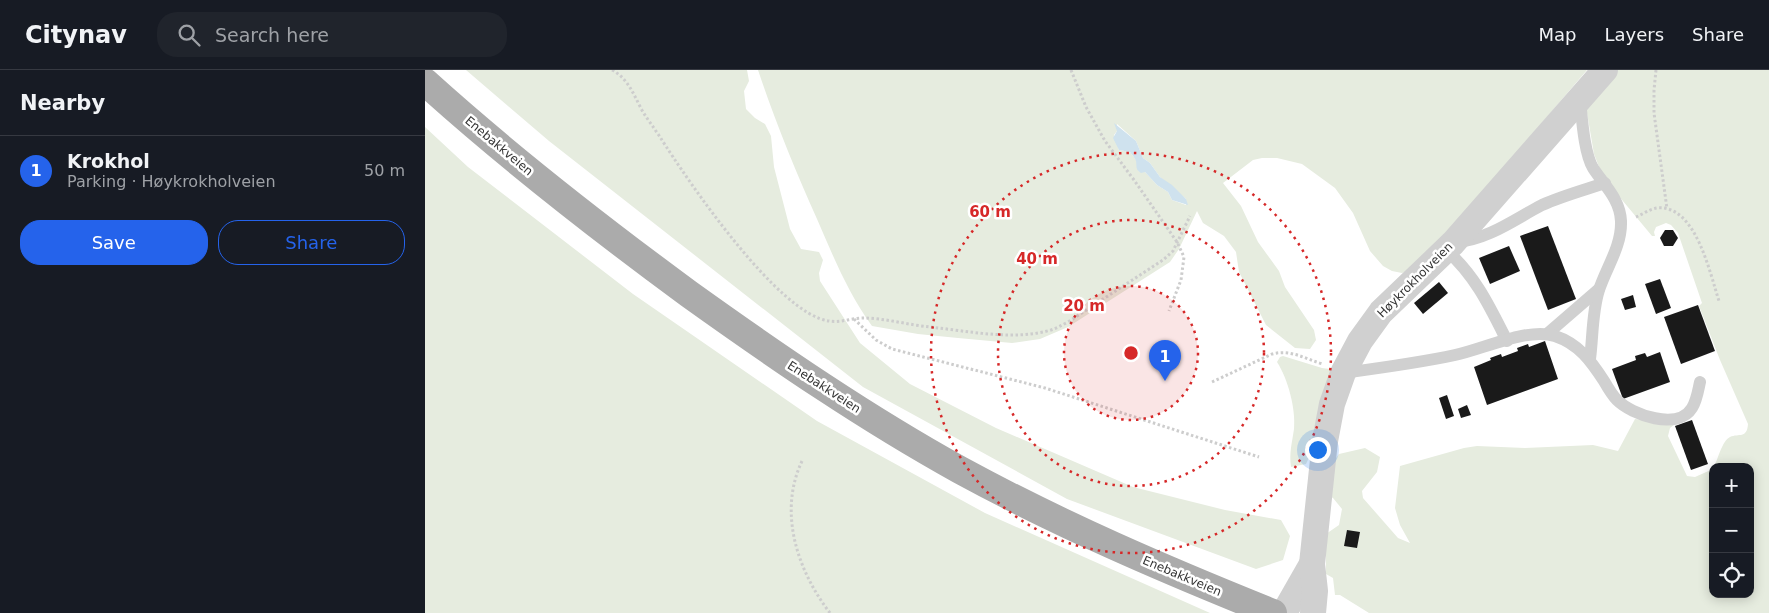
<!DOCTYPE html>
<meta charset="utf-8">
<style>
body{margin:0;font-family:"DejaVu Sans",sans-serif;background:#20242c;color:#f1f3f6}
.controls{position:absolute;right:15px;bottom:15px;display:grid;overflow:hidden;border-radius:10px;box-shadow:0 2px 12px #0003}
.controls button{width:45px;height:45px;display:grid;place-items:center;padding:0;border:0;border-bottom:1px solid #363941;background:#171b24;color:#f1f3f6;font:25px sans-serif}
.you{position:absolute;left:892px;top:379px;width:18px;height:18px;margin:-12px;border:4px solid #fff;border-radius:50%;background:#1a73e8;box-shadow:0 0 0 8px #1a73e833}
.badge{display:grid;place-items:center;width:32px;height:32px;border-radius:50%;background:#2563eb;color:#fff;font-size:16px;font-weight:700}
.pin{position:absolute;translate:-50% -41px;filter:drop-shadow(0 1px 2px #0008)}
.pin::after{content:'';position:absolute;top:26px;width:18px;height:15px;background:inherit;clip-path:polygon(0 0,100% 0,50% 100%)}
.list{margin:0;padding:0;list-style:none}
h2{display:flex;justify-content:space-between;align-items:center;height:65px;margin:0;padding:0 20px;font-size:21px}
h2 small{font-size:16px;font-weight:400;color:#9ea1a6}
.list li{display:grid;grid-template-columns:32px 1fr auto;gap:15px;align-items:center;box-sizing:border-box;height:70px;padding:0 20px;border-top:1px solid #363941}
.list b{display:block;font-size:19px;white-space:nowrap}
.list p{margin:0;font-size:16px;white-space:nowrap;color:#9ea1a6}
.list em{font-size:16px;font-style:normal;color:#9ea1a6}
.actions{display:flex;gap:10px;padding:15px 20px}
.actions a{flex:1;padding:11px 0;border:1px solid #2563eb;border-radius:20px;text-align:center;font-size:18px;color:#2563eb}
.actions .main{background:#2563eb;color:#fff}
.icon{flex:none;width:28px;height:28px;fill:none;stroke:currentColor;stroke-width:2;stroke-linecap:round;stroke-linejoin:round}
.map{position:relative;flex:none;width:1344px;height:543px;overflow:hidden}
header{display:flex;align-items:center;gap:30px;box-sizing:border-box;height:70px;padding:0 25px;background:#171b24;border-bottom:1px solid #363941}
header strong{font-size:24px}
nav{display:flex;gap:28px;margin-inline-start:auto;font-size:18px}
.search{width:350px;height:45px;background:#20242c;display:flex;align-items:center;gap:12px;box-sizing:border-box;padding:0 18px;border-radius:20px;color:#9ea1a6;font-size:19px}
main{display:flex}
aside{flex:1;background:#171b24}
.map>svg:first-child{display:block}
.green{fill:#e6ecdf;fill-rule:evenodd}
.water{fill:#cfe2ee}
.building{fill:#1a1a1a}
.lines{fill:none;stroke-linecap:round;stroke-linejoin:round}
.path{stroke:#cdcdcd;stroke-width:3;stroke-dasharray:2.5 2.5;stroke-linecap:butt}
.lane{stroke:#d0d0d0;stroke-width:12}
.street{stroke:#d0d0d0;stroke-width:26}
.primary{stroke:#ababab;stroke-width:28}
.ring{fill:none;stroke:#d62828;stroke-width:2.5;stroke-dasharray:2.5 5}
.labels{text-anchor:middle;stroke-width:5;stroke-linejoin:round;paint-order:stroke}
.street-label{font-size:12px;fill:#333;stroke:#fff}
.centre{fill:#d62828;stroke:#fff;stroke-width:2.5}
.ring-label{font-size:15px;text-anchor:middle;font-weight:bold;fill:#d62828;stroke:#fff;stroke-width:5;stroke-linejoin:round;paint-order:stroke}
</style>
<header>
<strong>Citynav</strong>
<div class="search"><svg class="icon" aria-label="search" viewBox="0 0 24 24"><circle cx="10" cy="10" r="6"/><path d="M15 15l6 6"/></svg>Search here</div>
<nav><a>Map</a><a>Layers</a><a>Share</a></nav>
</header>
<main>
<aside>
<h2>Nearby<small></small></h2>
<ul class="list">
<li><span class="badge">1</span><div><b>Krokhol</b><p>Parking · Høykrokholveien</p></div><em>50 m</em></li>
</ul>
<div class="actions"><a class="main">Save</a><a>Share</a></div>
</aside>
<div class="map">
<svg width="1344" height="543" viewBox="0 0 1344 543">
<rect width="100%" height="100%" fill="#fff"/>
<g class="green">
<path d="M41 0H322L324 11 319 21 321 39 330 48 340 54 346 66 349 97 365 159 376 179 394 182 398 190 394 203 395 211 435 273 485 314 571 358 708 417 800 440 856 450 865 466 858 490 831 499 642 429 438 317 124 71Z"/>
<path d="M333 0H1162L1056 124 987 200 977 203 967 201 958 196 945 181 928 143 910 118 877 94 852 88H837L828 90 798 113 816 136 833 172 854 201 860 217 889 260 891 270 885 279 870 278 841 255 814 202 811 182 799 166 778 153 772 141 754 179 745 192 643 257 615 269 587 273 533 268 493 264 447 256C423 223 408 186 392 149 370 100 350 51 333 0ZM692 54 711 71 718 88 725 93 735 107 761 129V135L747 130 743 122 732 115 720 102H715L711 90 705 82 694 80 689 65 692 61Z"/>
<path d="M1187 0H1344V543H944L915 525H910L908 508 901 504V464L914 455 917 439 908 428 902 425 906 395 914 384 940 378 955 387 952 402 937 421 938 428 973 468 985 473 975 455 970 438 975 396 1039 378 1052 376 1100 378 1168 375 1193 381 1210 349 1250 354 1245 358 1243 366 1262 406 1270 407 1288 399V524H1325V397H1289C1293 389 1297 371 1305 367 1314 363 1322 369 1323 354L1295 290 1274 236 1277 233 1253 163 1246 155 1241 153 1231 157 1229 162 1230 166H1227L1178 107 1169 84 1161 37Z"/>
<path d="M0 57 43 97 208 224 392 351 560 443 785 543H0Z"/>
<path d="M858 286 897 298 912 300 886 383 881 394 866 397C864 383 867 373 869 359 871 339 863 309 852 292L855 287Z"/>
</g>
<path class="water" d="M689 53 711 71 718 88 725 93 735 107 747 115 761 129 763 135 747 130 743 122 732 115 720 102 716 103C710 99 712 97 711 91 710 88 707 85 705 82L694 80 688 68 692 61Z"/>
<g class="building">
<path d="M1123 156 1151 229 1123 240 1095 166Z"/>
<path d="M1240 160H1248L1253 168 1248 176H1239L1235 168Z"/>
<path d="M1084 176 1095 201 1065 214 1054 188Z"/>
<path d="M1235 209 1246 238 1231 244 1220 214Z"/>
<path d="M1014 212 1023 223 998 244 989 233Z"/>
<path d="M1208 225 1211 237 1200 240 1196 229Z"/>
<path d="M1273 235 1290 281 1256 294 1239 247Z"/>
<path d="M1120 271 1133 309 1062 335 1049 297 1066 290 1065 288 1076 284 1077 287 1093 281 1092 278 1103 274 1104 277Z"/>
<path d="M1235 282 1245 312 1198 329 1187 299 1211 290 1210 286 1220 283 1222 287Z"/>
<path d="M1022 325 1029 346 1021 349 1014 328Z"/>
<path d="M1042 335 1046 345 1036 348 1033 339Z"/>
<path d="M1267 350 1283 394 1266 400 1250 356Z"/>
<path d="M922 460 935 462 932 478 919 476Z"/>
</g>
<g class="lines">
<g class="path">
<path d="M187 0C204 9 209 26 218 42 223 50 229 58 235 67 263 111 353 244 404 251 415 253 427 248 438 248 459 248 484 255 505 257 543 261 589 271 626 260 632 258 637 255 643 252L738 190 748 181 765 146"/>
<path d="M646 0 661 37 680 71 709 110 752 172 759 187 756 210 744 241"/>
<path d="M1231 0 1229 20V43L1242 139"/>
<path d="M1211 147C1218 144 1225 139 1232 138 1271 134 1285 204 1294 231"/>
<path d="M429 249 451 270 467 279 620 318 834 387"/>
<path d="M787 312 847 284C866 279 880 289 898 294"/>
<path d="M377 391C353 442 372 500 405 543"/>
</g>
<g class="lane">
<path d="M1155 30C1157 48 1159 83 1168 98 1179 115 1195 129 1196 151 1197 176 1181 198 1174 220 1167 242 1168 266 1165 289"/>
<path d="M1032 172C1064 169 1090 149 1117 135 1137 126 1159 120 1180 113"/>
<path d="M1021 180C1050 205 1065 237 1082 271"/>
<path d="M1122 264 1174 219"/>
<path d="M918 303C955 298 993 293 1030 285 1059 279 1103 257 1130 266 1154 274 1166 291 1179 311 1183 318 1187 325 1192 330 1207 345 1253 361 1267 338 1272 330 1273 321 1275 312"/>
</g>
<g class="street">
<path d="M859 543 887 494"/>
<path d="M888 543 890 521 887 494 900 371 907 334 918 303 935 271 956 242 1028 173 1180 0"/>
</g>
<path class="primary" d="M0 12C84 88 173 157 264 224 352 287 441 348 535 400 636 455 741 500 848 543"/>
</g>
<circle cx="706" cy="283" r="67" fill="#d62828" fill-opacity=".12"/>
<g class="ring">
<circle cx="706" cy="283" r="67"/>
<circle cx="706" cy="283" r="133"/>
<circle cx="706" cy="283" r="200"/>
</g>
<g class="labels">
<g class="street-label">
<text transform="translate(74 76) rotate(40)" y="4">Enebakkveien</text>
<text transform="translate(990 210) rotate(-45)" y="4">Høykrokholveien</text>
<text transform="translate(399 317) rotate(33)" y="4">Enebakkveien</text>
<text transform="translate(757 506) rotate(23)" y="4">Enebakkveien</text>
</g>
</g>
<circle cx="706" cy="283" r="8" class="centre"/>
<g class="ring-label">
<text x="565" y="147">60 m</text>
<text x="612" y="194">40 m</text>
<text x="659" y="241">20 m</text>
</g>
</svg>
<div class="controls">
<button>+</button>
<button>−</button>
<button><svg class="icon" aria-label="locate" viewBox="0 0 24 24"><circle cx="12" cy="12" r="6"/><path d="M12 2v4M12 18v4M2 12h4M18 12h4"/></svg></button>
</div>
<div class="you"></div>
<div class="pin badge" style="left:740px;top:311px">1</div>
</div>
</main>
